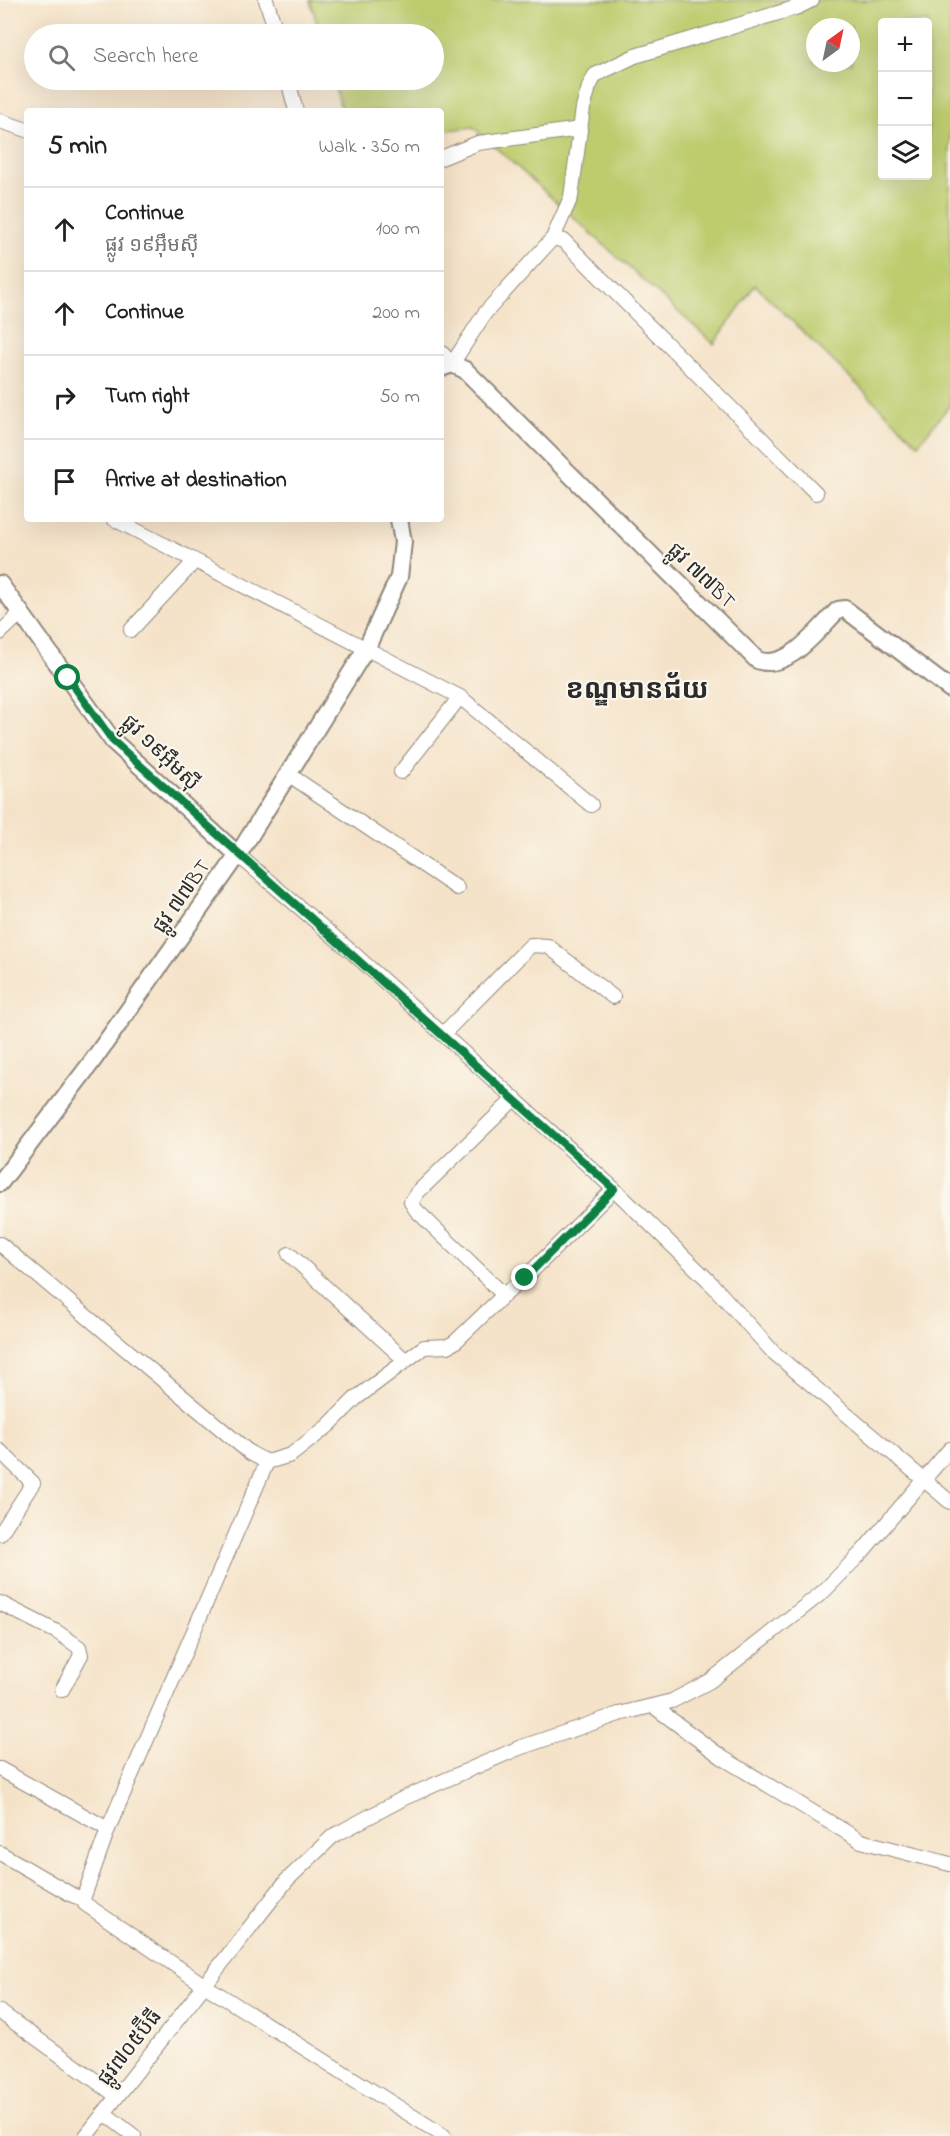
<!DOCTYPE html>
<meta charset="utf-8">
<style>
body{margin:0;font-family:"Indie Flower","Noto Sans Khmer",sans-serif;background:#f6f6f6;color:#202124}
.controls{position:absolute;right:18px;top:18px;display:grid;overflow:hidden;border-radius:6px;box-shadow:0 6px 24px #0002}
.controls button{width:54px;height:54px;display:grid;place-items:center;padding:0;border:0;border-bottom:2px solid #e0e0e0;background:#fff;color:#202124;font:30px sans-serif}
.compass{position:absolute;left:806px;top:18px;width:54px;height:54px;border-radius:50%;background:#fff;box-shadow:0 6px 24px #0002;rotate:33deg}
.stop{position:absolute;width:18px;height:18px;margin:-14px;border:4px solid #0b8043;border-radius:50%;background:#fff}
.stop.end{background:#0b8043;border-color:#fff;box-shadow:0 2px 6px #0008}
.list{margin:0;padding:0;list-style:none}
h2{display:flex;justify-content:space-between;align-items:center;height:78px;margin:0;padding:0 24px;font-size:26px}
h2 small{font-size:20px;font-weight:400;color:#757577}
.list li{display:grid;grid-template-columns:39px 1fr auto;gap:18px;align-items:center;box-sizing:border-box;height:84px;padding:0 24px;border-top:2px solid #e0e0e0}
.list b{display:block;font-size:22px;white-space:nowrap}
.list p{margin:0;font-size:20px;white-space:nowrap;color:#757577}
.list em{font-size:20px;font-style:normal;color:#757577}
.icon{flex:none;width:33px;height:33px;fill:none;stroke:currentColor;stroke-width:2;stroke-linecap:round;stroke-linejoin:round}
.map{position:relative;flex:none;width:950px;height:2136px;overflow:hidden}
.search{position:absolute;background:#fff;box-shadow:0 6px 24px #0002;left:24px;top:24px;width:420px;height:66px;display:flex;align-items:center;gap:15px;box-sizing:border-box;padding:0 21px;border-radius:33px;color:#757577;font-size:22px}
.panel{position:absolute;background:#fff;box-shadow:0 6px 24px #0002;left:24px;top:108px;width:420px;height:414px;border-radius:6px}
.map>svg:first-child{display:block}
.green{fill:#becc6e;stroke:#747c4c;stroke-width:1.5;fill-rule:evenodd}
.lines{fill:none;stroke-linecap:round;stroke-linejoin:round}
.minor-casing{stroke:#90877a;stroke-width:16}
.tertiary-casing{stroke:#90877a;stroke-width:20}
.minor{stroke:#fff;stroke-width:14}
.tertiary{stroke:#fff;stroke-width:16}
.route{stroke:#0b8043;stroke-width:8}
.labels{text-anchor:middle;stroke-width:4.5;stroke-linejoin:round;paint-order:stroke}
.street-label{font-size:21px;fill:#2b2b2b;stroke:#fbf7ec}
.district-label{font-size:27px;font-weight:bold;fill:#2b2b2b;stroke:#fbf7ec}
</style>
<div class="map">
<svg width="950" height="2136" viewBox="0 0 950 2136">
<rect width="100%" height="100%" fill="#fbf7ec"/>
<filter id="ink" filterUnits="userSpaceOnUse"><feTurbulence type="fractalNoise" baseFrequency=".0167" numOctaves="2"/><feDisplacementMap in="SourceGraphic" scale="12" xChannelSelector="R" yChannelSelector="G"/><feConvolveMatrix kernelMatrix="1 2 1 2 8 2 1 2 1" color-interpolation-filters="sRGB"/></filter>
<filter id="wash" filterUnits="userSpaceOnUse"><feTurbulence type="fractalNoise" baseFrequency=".008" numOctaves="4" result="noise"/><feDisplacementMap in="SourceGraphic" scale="24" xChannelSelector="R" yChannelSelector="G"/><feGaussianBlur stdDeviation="1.35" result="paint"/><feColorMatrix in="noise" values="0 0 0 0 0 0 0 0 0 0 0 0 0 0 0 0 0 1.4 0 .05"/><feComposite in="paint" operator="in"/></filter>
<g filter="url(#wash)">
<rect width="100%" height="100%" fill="#f5e3c9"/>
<path class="green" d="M310 0H950V405L918 444 755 285 714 344 473 127 441 131V111H342L333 80H434V34H320ZM882 22H928V176H882ZM815 27H851V63H815Z"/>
</g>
<g filter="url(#ink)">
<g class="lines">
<g class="minor-casing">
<g id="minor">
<path d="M266 0 277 34"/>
<path d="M288 80 296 111"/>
<path d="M0 121 27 130"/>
<path d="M441 158 478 143 580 129"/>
<path d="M553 238 564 241 816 493"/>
<path d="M441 352 452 364 485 313 553 238 571 197 583 108 589 87 595 75 635 56 798 7 812 0"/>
<path d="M114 519 460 697 591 805"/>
<path d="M131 630 194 562"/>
<path d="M0 633 22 612"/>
<path d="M401 772 460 697"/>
<path d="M288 774 457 888"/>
<path d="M238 855 353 953 614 1189 708 1280 773 1352 950 1502"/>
<path d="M443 1034 531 945 548 946 613 997"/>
<path d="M0 1244 250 1453 267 1462 291 1455 328 1426 355 1399 424 1347 448 1346 455 1342 504 1295 525 1278 614 1189"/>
<path d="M289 1254 405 1360"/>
<path d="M504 1295 416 1210 411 1202 417 1193 515 1098"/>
<path d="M0 1451 33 1483 0 1534"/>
<path d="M267 1462 108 1829 83 1899 85 1904 204 1985 444 2136"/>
<path d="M0 1603 57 1632 79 1647 81 1655 62 1690"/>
<path d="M653 1706 723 1758 861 1841 950 1864"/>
<path d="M0 1769 108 1829"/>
<path d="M0 1853 72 1895 83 1899"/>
<path d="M0 2012 117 2096"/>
<path d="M104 2113 134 2136"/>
<path d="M86 2136 287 1880 333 1836 404 1798 519 1748 619 1714 672 1701 710 1681 824 1591 863 1551 950 1449"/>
</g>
</g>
<g class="tertiary-casing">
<g id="tertiary">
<path d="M441 368 452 364 465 370 757 660C788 672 818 629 838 610L845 609 950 689"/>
<path d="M0 584 113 741 238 855"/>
<path d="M0 1183 91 1063 238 855 367 647 399 577 403 542 399 519"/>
</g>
</g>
<use href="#minor" class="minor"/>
<use href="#tertiary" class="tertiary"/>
</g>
</g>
<g class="lines" filter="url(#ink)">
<path class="route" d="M68 678 113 741 614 1189 525 1278"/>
</g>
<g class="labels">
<g class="street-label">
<text transform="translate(702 575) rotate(44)" y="7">ផ្លូវ ៧៧BT</text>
<text transform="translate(161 752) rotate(44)" y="7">ផ្លូវ ១៩អ៊ឹមស៊ី</text>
<text transform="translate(181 896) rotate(-55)" y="7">ផ្លូវ ៧៧BT</text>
<text transform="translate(129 2047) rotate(-52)" y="7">ផ្លូវ៧០៥ប៊ីធី</text>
</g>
<g class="district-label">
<text x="637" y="698">ខណ្ឌមានជ័យ</text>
</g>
</g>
</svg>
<div class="controls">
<button>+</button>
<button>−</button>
<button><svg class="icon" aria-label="layers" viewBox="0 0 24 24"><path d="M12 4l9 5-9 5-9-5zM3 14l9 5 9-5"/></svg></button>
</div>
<svg class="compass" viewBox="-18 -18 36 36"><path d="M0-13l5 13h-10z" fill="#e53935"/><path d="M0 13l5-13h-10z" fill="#757577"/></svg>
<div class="stop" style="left:68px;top:678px"></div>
<div class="stop end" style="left:525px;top:1278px"></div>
<div class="search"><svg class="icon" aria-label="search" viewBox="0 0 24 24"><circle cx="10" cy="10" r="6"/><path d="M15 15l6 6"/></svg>Search here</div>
<section class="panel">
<h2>5 min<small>Walk · 350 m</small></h2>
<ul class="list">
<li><svg class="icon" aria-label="ahead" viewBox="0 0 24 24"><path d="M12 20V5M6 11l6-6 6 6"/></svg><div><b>Continue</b><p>ផ្លូវ ១៩អ៊ឹមស៊ី</p></div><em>100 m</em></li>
<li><svg class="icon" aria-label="ahead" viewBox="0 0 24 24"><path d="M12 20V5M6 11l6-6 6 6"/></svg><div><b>Continue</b></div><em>200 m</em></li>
<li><svg class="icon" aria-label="right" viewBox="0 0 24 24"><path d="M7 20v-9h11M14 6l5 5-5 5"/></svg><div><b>Turn right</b></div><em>50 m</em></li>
<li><svg class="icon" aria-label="arrive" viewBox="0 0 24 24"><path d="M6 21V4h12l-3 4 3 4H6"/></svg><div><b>Arrive at destination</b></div></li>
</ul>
</section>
</div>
